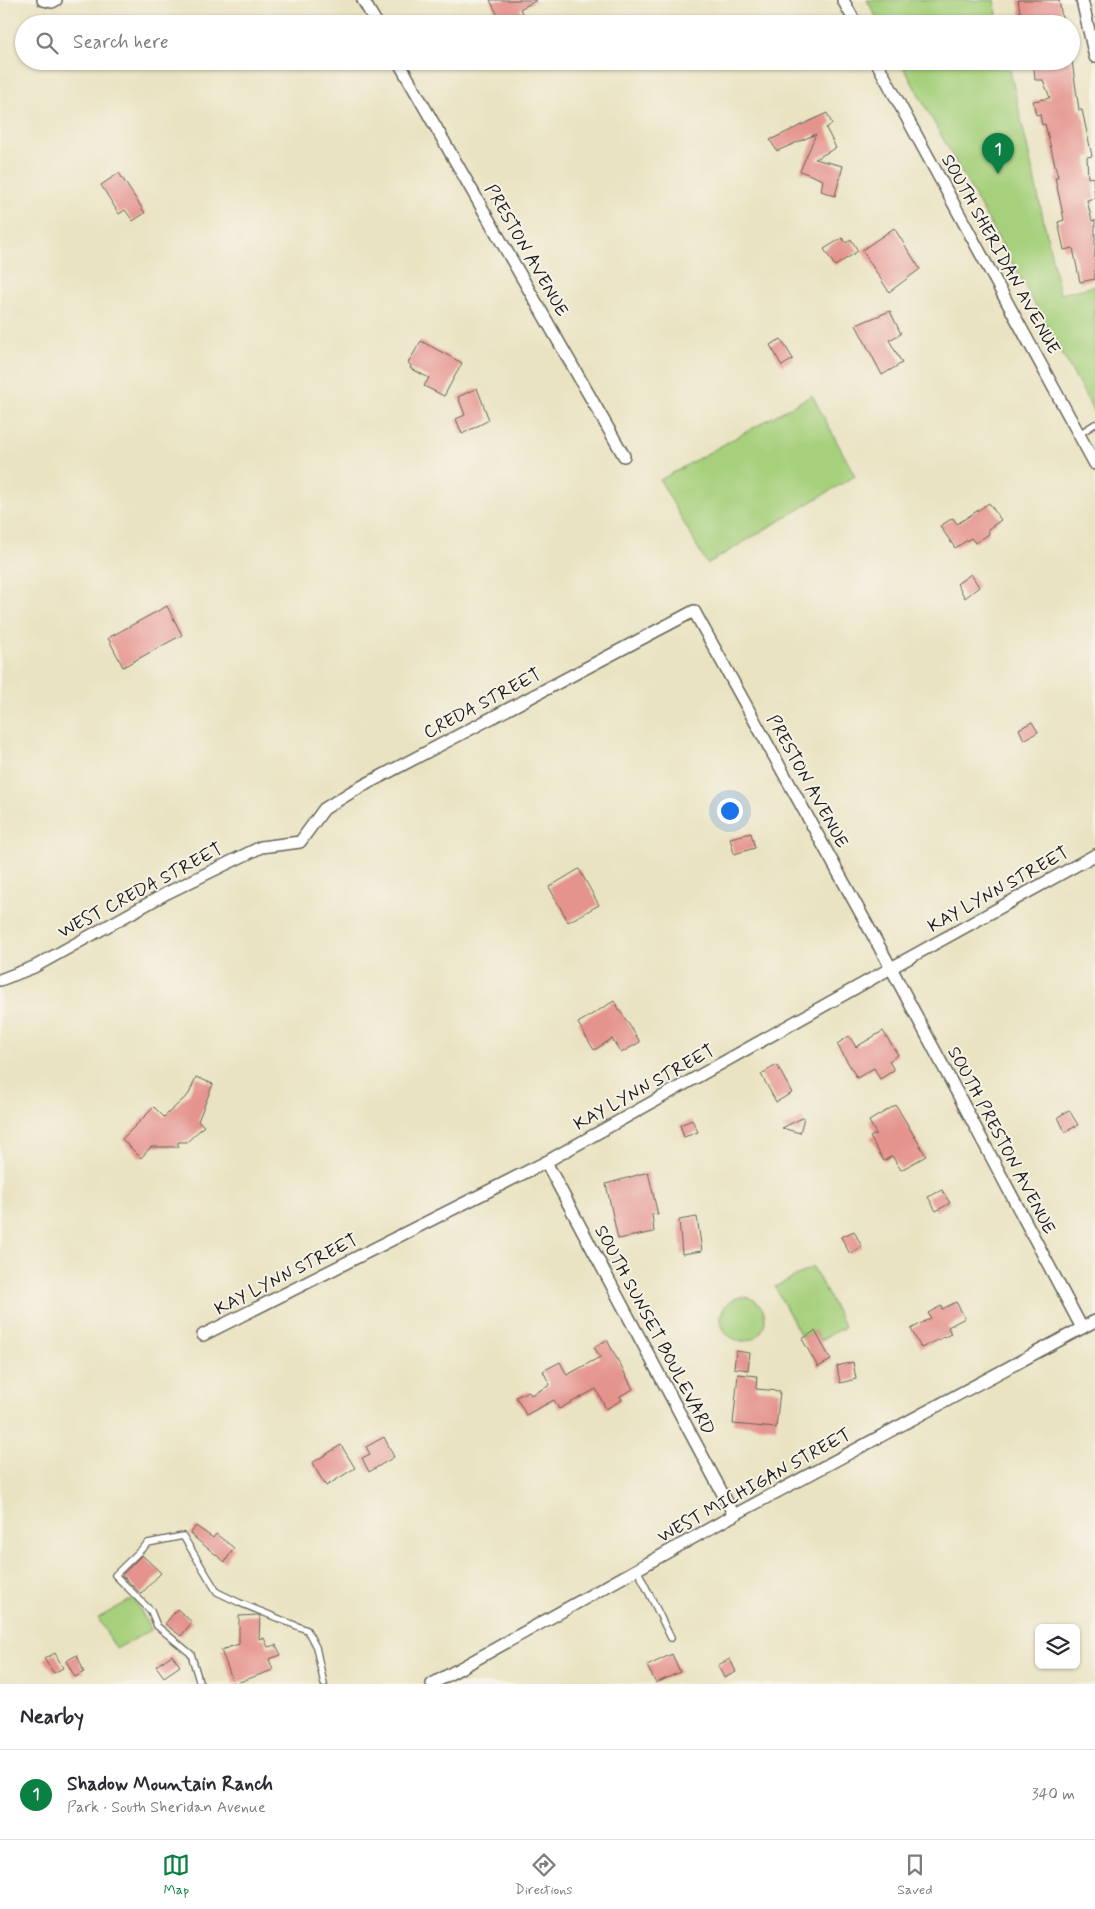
<!DOCTYPE html>
<meta charset="utf-8">
<style>
body{margin:0;font-family:Mynerve,sans-serif;background:#f2f2f3;color:#2b2b33}
.controls{position:absolute;right:15px;bottom:15px;display:grid;overflow:hidden;border-radius:8px;box-shadow:0 1px 4px #0004}
.controls button{width:45px;height:45px;display:grid;place-items:center;padding:0;border:0;border-bottom:1px solid #e1e1e2;background:#fff;color:#2b2b33;font:25px sans-serif}
.you{position:absolute;left:729px;top:810px;width:18px;height:18px;margin:-12px;border:4px solid #fff;border-radius:50%;background:#1a73e8;box-shadow:0 0 0 8px #1a73e833}
.badge{display:grid;place-items:center;width:32px;height:32px;border-radius:50%;background:#0b8043;color:#fff;font-size:16px;font-weight:700}
.pin{position:absolute;translate:-50% -41px;filter:drop-shadow(0 1px 2px #0008)}
.pin::after{content:'';position:absolute;top:26px;width:18px;height:15px;background:inherit;clip-path:polygon(0 0,100% 0,50% 100%)}
.list{margin:0;padding:0;list-style:none}
h2{display:flex;justify-content:space-between;align-items:center;height:65px;margin:0;padding:0 20px;font-size:21px}
h2 small{font-size:16px;font-weight:400;color:#7c7c81}
.list li{display:grid;grid-template-columns:32px 1fr auto;gap:15px;align-items:center;box-sizing:border-box;height:90px;padding:0 20px;border-top:1px solid #e1e1e2}
.list b{display:block;font-size:19px;white-space:nowrap}
.list p{margin:0;font-size:16px;white-space:nowrap;color:#7c7c81}
.list em{font-size:16px;font-style:normal;color:#7c7c81}
.icon{flex:none;width:28px;height:28px;fill:none;stroke:currentColor;stroke-width:2;stroke-linecap:round;stroke-linejoin:round}
.map{position:relative;flex:none;width:1095px;height:1684px;overflow:hidden}
.search{position:absolute;background:#fff;box-shadow:0 1px 4px #0004;left:15px;right:15px;top:15px;height:55px;display:flex;align-items:center;gap:12px;box-sizing:border-box;padding:0 18px;border-radius:28px;color:#7c7c81;font-size:19px}
.sheet{height:155px;background:#fff}
nav{display:flex;justify-content:space-around;align-items:center;box-sizing:border-box;height:70px;border-top:1px solid #e1e1e2;background:#fff;font-size:14px;color:#7c7c81}
nav a{display:grid;justify-items:center;gap:2px}
nav .on{color:#0b8043}
.map>svg:first-child{display:block}
.green{fill:#a6d07c;stroke:#61764c}
.building{fill:#e5938d}
.lines{fill:none;stroke-linecap:round;stroke-linejoin:round}
.lane-casing{stroke:#646256;stroke-width:8}
.street-casing{stroke:#646256;stroke-width:14}
.lane{stroke:#fff;stroke-width:5.5}
.street{stroke:#fff;stroke-width:11}
.labels{text-anchor:middle;stroke-width:4;stroke-linejoin:round;paint-order:stroke}
.street-label{font-size:18px;fill:#1c1c1c;stroke:#f7f3e8}
</style>
<div class="map">
<svg width="1095" height="1684" viewBox="0 0 1095 1684">
<rect width="100%" height="100%" fill="#f7f3e8"/>
<filter id="ink" filterUnits="userSpaceOnUse"><feTurbulence type="fractalNoise" baseFrequency=".02" numOctaves="2"/><feDisplacementMap in="SourceGraphic" scale="10" xChannelSelector="R" yChannelSelector="G"/><feConvolveMatrix kernelMatrix="1 2 1 2 8 2 1 2 1" color-interpolation-filters="sRGB"/></filter>
<filter id="wash" filterUnits="userSpaceOnUse"><feTurbulence type="fractalNoise" baseFrequency=".0096" numOctaves="4" result="noise"/><feDisplacementMap in="SourceGraphic" scale="20" xChannelSelector="R" yChannelSelector="G"/><feGaussianBlur stdDeviation="1.12" result="paint"/><feColorMatrix in="noise" values="0 0 0 0 0 0 0 0 0 0 0 0 0 0 0 0 0 1.4 0 .05"/><feComposite in="paint" operator="in"/></filter>
<g filter="url(#wash)">
<rect width="100%" height="100%" fill="#eae3c2"/>
<g class="green">
<path d="M867 0H994L999 24H880Z"/>
<path d="M900 61H1008L1060 294 1095 286V413Z"/>
<path d="M812 395 855 476 707 564 660 480Z"/>
<path d="M813 1267 845 1327 821 1340 815 1331 802 1338 775 1287Z"/>
<circle cx="743" cy="1319" r="22"/>
<path d="M134 1598 151 1630 116 1649 98 1618Z"/>
</g>
<g id="blocks">
<g class="building">
<path d="M490 0H537L520 9 524 16 508 24H502Z"/>
<path d="M1018 0H1059L1063 24H1022Z"/>
<path d="M1057 61H1072L1079 110H1082L1092 156 1087 157 1088 178 1093 177 1095 198 1087 200 1092 221 1095 220V279L1080 282 1073 248 1064 250 1058 222 1064 220 1055 177H1058L1045 124 1042 125 1040 114 1036 115 1033 101 1050 98 1043 80H1035L1034 68Z"/>
<path d="M827 113 832 124 826 128 836 148 815 159 843 166 835 196 821 191 823 180 800 171 816 134 777 151 770 140Z"/>
<path d="M119 173 145 213 133 221 125 210 119 214 101 185Z"/>
<path d="M894 228 920 269 889 292 862 250Z"/>
<path d="M842 238 846 243 851 239 858 251 835 266 824 249Z"/>
<path d="M890 311 901 334 889 340 902 363 882 375 856 325Z"/>
<path d="M781 339 793 359 782 366 770 345Z"/>
<path d="M421 341 462 363 444 396 424 386 429 378 410 368 411 365 408 363Z"/>
<path d="M477 388 489 420 462 434 456 419 465 415 458 397Z"/>
<path d="M989 503 1001 520 988 529 989 534 975 543 971 538 955 548 940 526 953 518 957 524Z"/>
<path d="M971 574 979 587 965 598 957 584Z"/>
<path d="M167 606 182 635 123 667 108 638Z"/>
<path d="M1032 722 1038 732 1024 740 1019 729Z"/>
<path d="M751 833 755 848 734 854 730 838Z"/>
<path d="M579 869 599 905 568 922 549 887Z"/>
<path d="M614 1001 640 1042 621 1053 612 1039 594 1050 578 1023Z"/>
<path d="M883 1031 898 1055 889 1061 894 1070 880 1079 874 1068 857 1078 837 1044 849 1036 856 1047Z"/>
<path d="M777 1065 792 1093 776 1102 761 1074Z"/>
<path d="M196 1077 213 1084 198 1121 204 1126 187 1142H178V1147H151L141 1158 122 1139 154 1107 164 1117 189 1094Z"/>
<path d="M896 1105 926 1156 901 1170 892 1156 884 1161 870 1137 876 1134 869 1121Z"/>
<path d="M1069 1110 1078 1125 1065 1132 1058 1117Z"/>
<path d="M804 1117 800 1133 782 1128Z"/>
<path d="M692 1120 698 1132 684 1137 680 1125Z"/>
<path d="M648 1172 658 1215 652 1214 654 1232 618 1239 606 1184Z"/>
<path d="M942 1190 950 1203 936 1211 928 1197Z"/>
<path d="M697 1217 702 1251 682 1254 679 1220Z"/>
<path d="M854 1231 862 1247 850 1254 841 1237Z"/>
<path d="M956 1302 965 1318 948 1327 951 1334 921 1348 911 1329 931 1318 928 1313 941 1306 942 1309Z"/>
<path d="M815 1331 831 1360 818 1367 802 1339Z"/>
<path d="M607 1340 633 1389 620 1396 622 1400 606 1409 596 1389 559 1409 554 1400 526 1415 516 1397 528 1391 531 1395 550 1385 543 1371 560 1362 567 1375 600 1357 594 1347Z"/>
<path d="M736 1351 750 1353 748 1370 734 1368Z"/>
<path d="M853 1362 856 1379 840 1383 837 1366Z"/>
<path d="M738 1374 757 1376 756 1389 780 1391 776 1428 733 1424Z"/>
<path d="M384 1437 394 1457 369 1472 362 1458 370 1454 366 1447Z"/>
<path d="M341 1445 355 1468 326 1486 312 1463Z"/>
<path d="M196 1526 213 1538 216 1534 234 1548 225 1562 190 1534Z"/>
<path d="M142 1555 161 1573 141 1594 122 1575Z"/>
<path d="M177 1609 192 1622 181 1636 165 1624Z"/>
<path d="M258 1615 260 1616 259 1639 264 1638 268 1647 276 1645 281 1655 269 1659 273 1670 234 1684 221 1650 239 1644V1616Z"/>
<path d="M55 1653 63 1668 54 1673 44 1659Z"/>
<path d="M672 1654 680 1672 656 1683 647 1666Z"/>
<path d="M77 1655 84 1672 75 1677 66 1661Z"/>
<path d="M172 1655 180 1666 164 1677 156 1666Z"/>
<path d="M730 1659 736 1672 724 1678 718 1665Z"/>
</g>
</g>
</g>
<g filter="url(#ink)">
<use href="#blocks" fill-opacity="0" stroke="#646256" stroke-width="1"/>
<g class="lines">
<g class="lane-casing">
<g id="lane">
<path d="M1079 434 1095 424"/>
<path d="M637 1569 671 1638"/>
<path d="M200 1684 191 1654 157 1626 151 1611 115 1575 148 1543 183 1536 217 1592 240 1603 307 1630 316 1647 324 1684"/>
</g>
</g>
<g class="street-casing">
<g id="street">
<path d="M43 0 52 2 56 0"/>
<path d="M363 0 377 24"/>
<path d="M843 0 856 24"/>
<path d="M1082 0 1095 57"/>
<path d="M398 61 624 456"/>
<path d="M876 61 1095 464"/>
<path d="M0 980 34 967 167 893 261 847 300 842 324 809 353 791 694 611 891 968 1082 1328"/>
<path d="M546 1162 734 1515"/>
<path d="M203 1335 546 1162 891 968 1095 855"/>
<path d="M432 1684 734 1515 1095 1321"/>
</g>
</g>
<use href="#lane" class="lane"/>
<use href="#street" class="street"/>
</g>
</g>
<g class="labels">
<g class="street-label">
<text transform="translate(527 250) rotate(60)" y="6">PRESTON AVENUE</text>
<text transform="translate(1001 254) rotate(61)" y="6">SOUTH SHERIDAN AVENUE</text>
<text transform="translate(482 703) rotate(-28)" y="6">CREDA STREET</text>
<text transform="translate(808 781) rotate(61)" y="6">PRESTON AVENUE</text>
<text transform="translate(998 889) rotate(-29)" y="6">KAY LYNN STREET</text>
<text transform="translate(140 890) rotate(-28)" y="6">WEST CREDA STREET</text>
<text transform="translate(644 1087) rotate(-29)" y="6">KAY LYNN STREET</text>
<text transform="translate(1002 1140) rotate(62)" y="6">SOUTH PRESTON AVENUE</text>
<text transform="translate(286 1274) rotate(-27)" y="6">KAY LYNN STREET</text>
<text transform="translate(655 1330) rotate(62)" y="6">SOUTH SUNSET BOULEVARD</text>
<text transform="translate(754 1485) rotate(-29)" y="6">WEST MICHIGAN STREET</text>
</g>
</g>
</svg>
<div class="controls">
<button><svg class="icon" aria-label="layers" viewBox="0 0 24 24"><path d="M12 4l9 5-9 5-9-5zM3 14l9 5 9-5"/></svg></button>
</div>
<div class="you"></div>
<div class="pin badge" style="left:998px;top:174px">1</div>
<div class="search"><svg class="icon" aria-label="search" viewBox="0 0 24 24"><circle cx="10" cy="10" r="6"/><path d="M15 15l6 6"/></svg>Search here</div>
</div>
<section class="sheet">
<h2>Nearby<small></small></h2>
<ul class="list">
<li><span class="badge">1</span><div><b>Shadow Mountain Ranch</b><p>Park · South Sheridan Avenue</p></div><em>340 m</em></li>
</ul>
</section>
<nav>
<a class="on"><svg class="icon" aria-label="map" viewBox="0 0 24 24"><path d="M3 6l6-2 6 2 6-2v14l-6 2-6-2-6 2zM9 4v14M15 6v14"/></svg>Map</a>
<a><svg class="icon" aria-label="directions" viewBox="0 0 24 24"><path d="M12 3l9 9-9 9-9-9zM9 14v-3h6M13 9l2 2-2 2"/></svg>Directions</a>
<a><svg class="icon" aria-label="saved" viewBox="0 0 24 24"><path d="M7 4h10v16l-5-4-5 4z"/></svg>Saved</a>
</nav>
